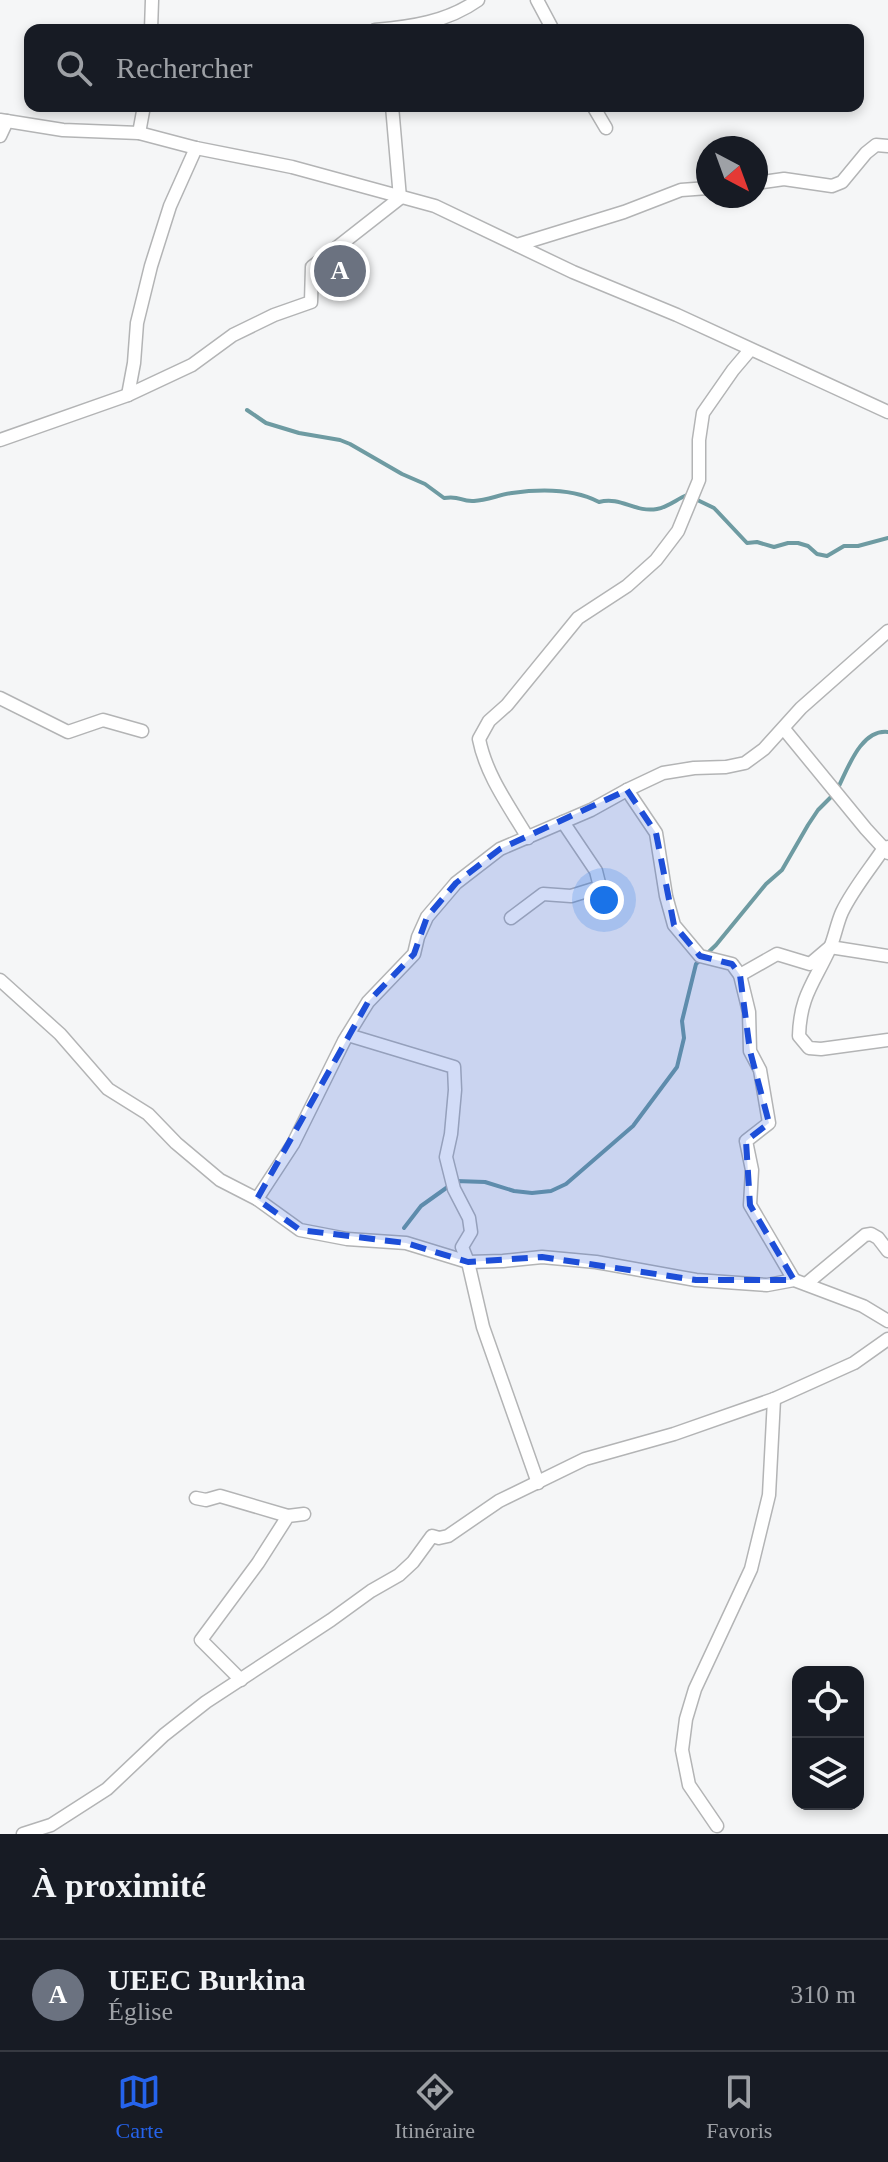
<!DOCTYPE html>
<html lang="fr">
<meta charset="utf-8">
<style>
body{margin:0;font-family:Georgia,serif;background:#20242c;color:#f1f3f6}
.controls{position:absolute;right:24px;bottom:24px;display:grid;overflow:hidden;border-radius:16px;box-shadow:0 4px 12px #0003}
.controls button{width:72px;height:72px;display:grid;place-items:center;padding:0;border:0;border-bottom:2px solid #363941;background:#171b24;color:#f1f3f6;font:40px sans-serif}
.compass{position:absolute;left:696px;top:136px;width:72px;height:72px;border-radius:50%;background:#171b24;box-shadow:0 4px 12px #0003;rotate:139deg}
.you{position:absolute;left:604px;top:900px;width:28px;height:28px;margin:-20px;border:6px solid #fff;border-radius:50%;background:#1a73e8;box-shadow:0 0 0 12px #1a73e833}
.badge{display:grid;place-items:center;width:52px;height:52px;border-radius:50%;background:#2563eb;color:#fff;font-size:26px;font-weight:700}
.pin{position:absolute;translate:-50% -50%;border:4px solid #fff;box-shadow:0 2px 8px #0006}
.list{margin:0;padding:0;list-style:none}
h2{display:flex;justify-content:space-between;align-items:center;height:104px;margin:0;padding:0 32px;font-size:34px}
h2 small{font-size:26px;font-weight:400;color:#9ea1a6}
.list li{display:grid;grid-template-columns:52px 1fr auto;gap:24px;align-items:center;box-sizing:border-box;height:112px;padding:0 32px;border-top:2px solid #363941}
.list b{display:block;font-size:30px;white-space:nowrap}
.list p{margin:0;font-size:26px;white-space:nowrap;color:#9ea1a6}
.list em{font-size:26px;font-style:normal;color:#9ea1a6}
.icon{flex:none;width:44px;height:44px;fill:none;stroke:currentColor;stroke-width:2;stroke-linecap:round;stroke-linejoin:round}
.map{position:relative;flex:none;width:888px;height:1834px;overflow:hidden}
.search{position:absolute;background:#171b24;box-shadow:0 4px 12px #0003;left:24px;right:24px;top:24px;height:88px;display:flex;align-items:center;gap:20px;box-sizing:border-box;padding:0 28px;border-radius:16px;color:#9ea1a6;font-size:30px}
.sheet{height:216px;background:#171b24}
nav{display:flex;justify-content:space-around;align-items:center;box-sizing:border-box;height:112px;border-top:2px solid #363941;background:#171b24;font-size:22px;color:#9ea1a6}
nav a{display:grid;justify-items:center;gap:4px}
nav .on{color:#2563eb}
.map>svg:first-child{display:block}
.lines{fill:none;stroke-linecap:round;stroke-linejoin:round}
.stream{stroke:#6e9ba2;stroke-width:4}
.minor-casing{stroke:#b3b4b5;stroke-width:15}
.minor{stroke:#fff;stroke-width:12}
.marked{fill:#1d4ed8;fill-opacity:0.2;stroke:#1d4ed8;stroke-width:6;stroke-dasharray:16 10;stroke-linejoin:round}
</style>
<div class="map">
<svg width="888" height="1834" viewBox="0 0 888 1834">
<rect width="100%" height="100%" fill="#f5f6f7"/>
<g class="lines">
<g class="stream">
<path d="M247 410 266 423 299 433 340 440 350 444 402 474 425 484 444 498C461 495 460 502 474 501 487 500 499 495 512 493 540 489 574 489 599 502 621 496 635 513 657 509 668 507 677 499 687 495L714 508 747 543 757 542 774 547 788 543H798L808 546 817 554 827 556 844 546H858L888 538"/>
<path d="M838 788C848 768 861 729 888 732"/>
<path d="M404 1228 421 1206 456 1181 485 1182 514 1191 532 1193 551 1191 566 1184 633 1126 677 1067 684 1038 682 1021 696 964 716 945 766 884 782 870 808 825 818 810 833 795"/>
</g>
<g class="minor-casing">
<g id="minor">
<path d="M537 0 553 30"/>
<path d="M151 30 152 0"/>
<path d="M375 30C411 27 447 22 478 0"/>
<path d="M593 106 606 128"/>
<path d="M0 120 63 130 139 133 196 148 292 167 435 206 573 272 677 315 888 412"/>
<path d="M139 133 144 106"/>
<path d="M0 136 7 121"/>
<path d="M756 183 784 179 832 186 842 182 866 153 876 145 888 146"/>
<path d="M517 245 624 212 681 190 708 188"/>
<path d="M128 395 134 363 137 323 151 266 170 206 196 148"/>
<path d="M0 440 128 395 192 365 233 335 274 315 311 302 312 267 400 198 392 106"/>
<path d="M0 698 68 732 103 720 142 731"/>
<path d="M784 729 866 829 888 853"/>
<path d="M627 790 656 833 666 896 674 925 700 956 732 964 740 975 749 1012 750 1051 760 1070 769 1123 746 1141 752 1170 750 1205 794 1280"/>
<path d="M528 838C509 806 486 775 479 739L489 721 507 705 578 618 627 586 656 560 678 531 699 480V440L703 413 733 370 750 350"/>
<path d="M888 847 884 848C870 869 853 889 842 912 837 923 835 936 830 948 814 983 800 996 799 1036L809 1048 821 1049 888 1040"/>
<path d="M511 918 543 894 571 896 600 887 596 871 563 822"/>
<path d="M740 975 777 954 810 964 830 947 888 956"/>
<path d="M0 980 60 1034 108 1089 148 1114 176 1143 220 1180 257 1199 300 1230 347 1239 406 1243 468 1262 503 1261 542 1257 596 1262 696 1280 767 1285 794 1280 863 1306 888 1321"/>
<path d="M348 1035 454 1067 455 1090 451 1134 446 1157 454 1189 469 1218 471 1232 462 1247 468 1262 483 1327 538 1483"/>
<path d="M257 1199 293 1144 344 1041 368 1002 414 954 418 937 427 917 456 883 500 849 591 810 627 790 663 773 694 768 726 767 745 763 764 749 801 708 888 631"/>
<path d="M806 1284 865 1235 871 1234 878 1238 888 1251"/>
<path d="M196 1498 206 1500 220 1496 288 1516"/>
<path d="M241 1680 201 1640 258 1563 288 1516 304 1514"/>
<path d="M717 1826 689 1785 682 1750 686 1719 695 1689 751 1569 769 1495 774 1399"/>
<path d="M23 1834 51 1825 107 1789 164 1735 206 1702 331 1620 371 1591 399 1575 413 1562 432 1536 439 1538 448 1536 499 1501 585 1459 674 1434 774 1399 854 1363 888 1339"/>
</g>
</g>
<use href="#minor" class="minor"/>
</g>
<path class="marked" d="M627 790 656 833 674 925 700 956 732 964 740 975 750 1051 769 1123 746 1141 750 1205 794 1280H696L542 1257 468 1262 406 1243 300 1230 257 1199 368 1002 414 954 427 917 456 883 500 849Z"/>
</svg>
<div class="controls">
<button><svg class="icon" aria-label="locate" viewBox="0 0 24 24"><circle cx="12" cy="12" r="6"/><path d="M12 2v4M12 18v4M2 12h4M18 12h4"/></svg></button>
<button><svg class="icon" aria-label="layers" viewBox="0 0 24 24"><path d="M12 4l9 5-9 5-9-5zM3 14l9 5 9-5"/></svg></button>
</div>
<svg class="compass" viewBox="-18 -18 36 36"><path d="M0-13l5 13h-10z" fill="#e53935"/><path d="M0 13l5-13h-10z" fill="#9ea1a6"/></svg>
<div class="you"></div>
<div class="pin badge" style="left:340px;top:271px;background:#6b7280">A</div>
<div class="search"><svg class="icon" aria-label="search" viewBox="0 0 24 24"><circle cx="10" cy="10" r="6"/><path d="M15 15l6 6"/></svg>Rechercher</div>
</div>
<section class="sheet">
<h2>À proximité<small></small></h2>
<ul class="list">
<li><span class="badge" style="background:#6b7280">A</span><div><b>UEEC Burkina</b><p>Église</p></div><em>310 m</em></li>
</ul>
</section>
<nav>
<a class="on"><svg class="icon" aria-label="map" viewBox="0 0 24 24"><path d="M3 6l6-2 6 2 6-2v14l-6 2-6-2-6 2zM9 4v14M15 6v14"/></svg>Carte</a>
<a><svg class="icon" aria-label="directions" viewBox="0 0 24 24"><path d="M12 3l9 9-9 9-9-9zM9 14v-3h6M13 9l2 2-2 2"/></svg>Itinéraire</a>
<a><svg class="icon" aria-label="saved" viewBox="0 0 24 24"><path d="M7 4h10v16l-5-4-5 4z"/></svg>Favoris</a>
</nav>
